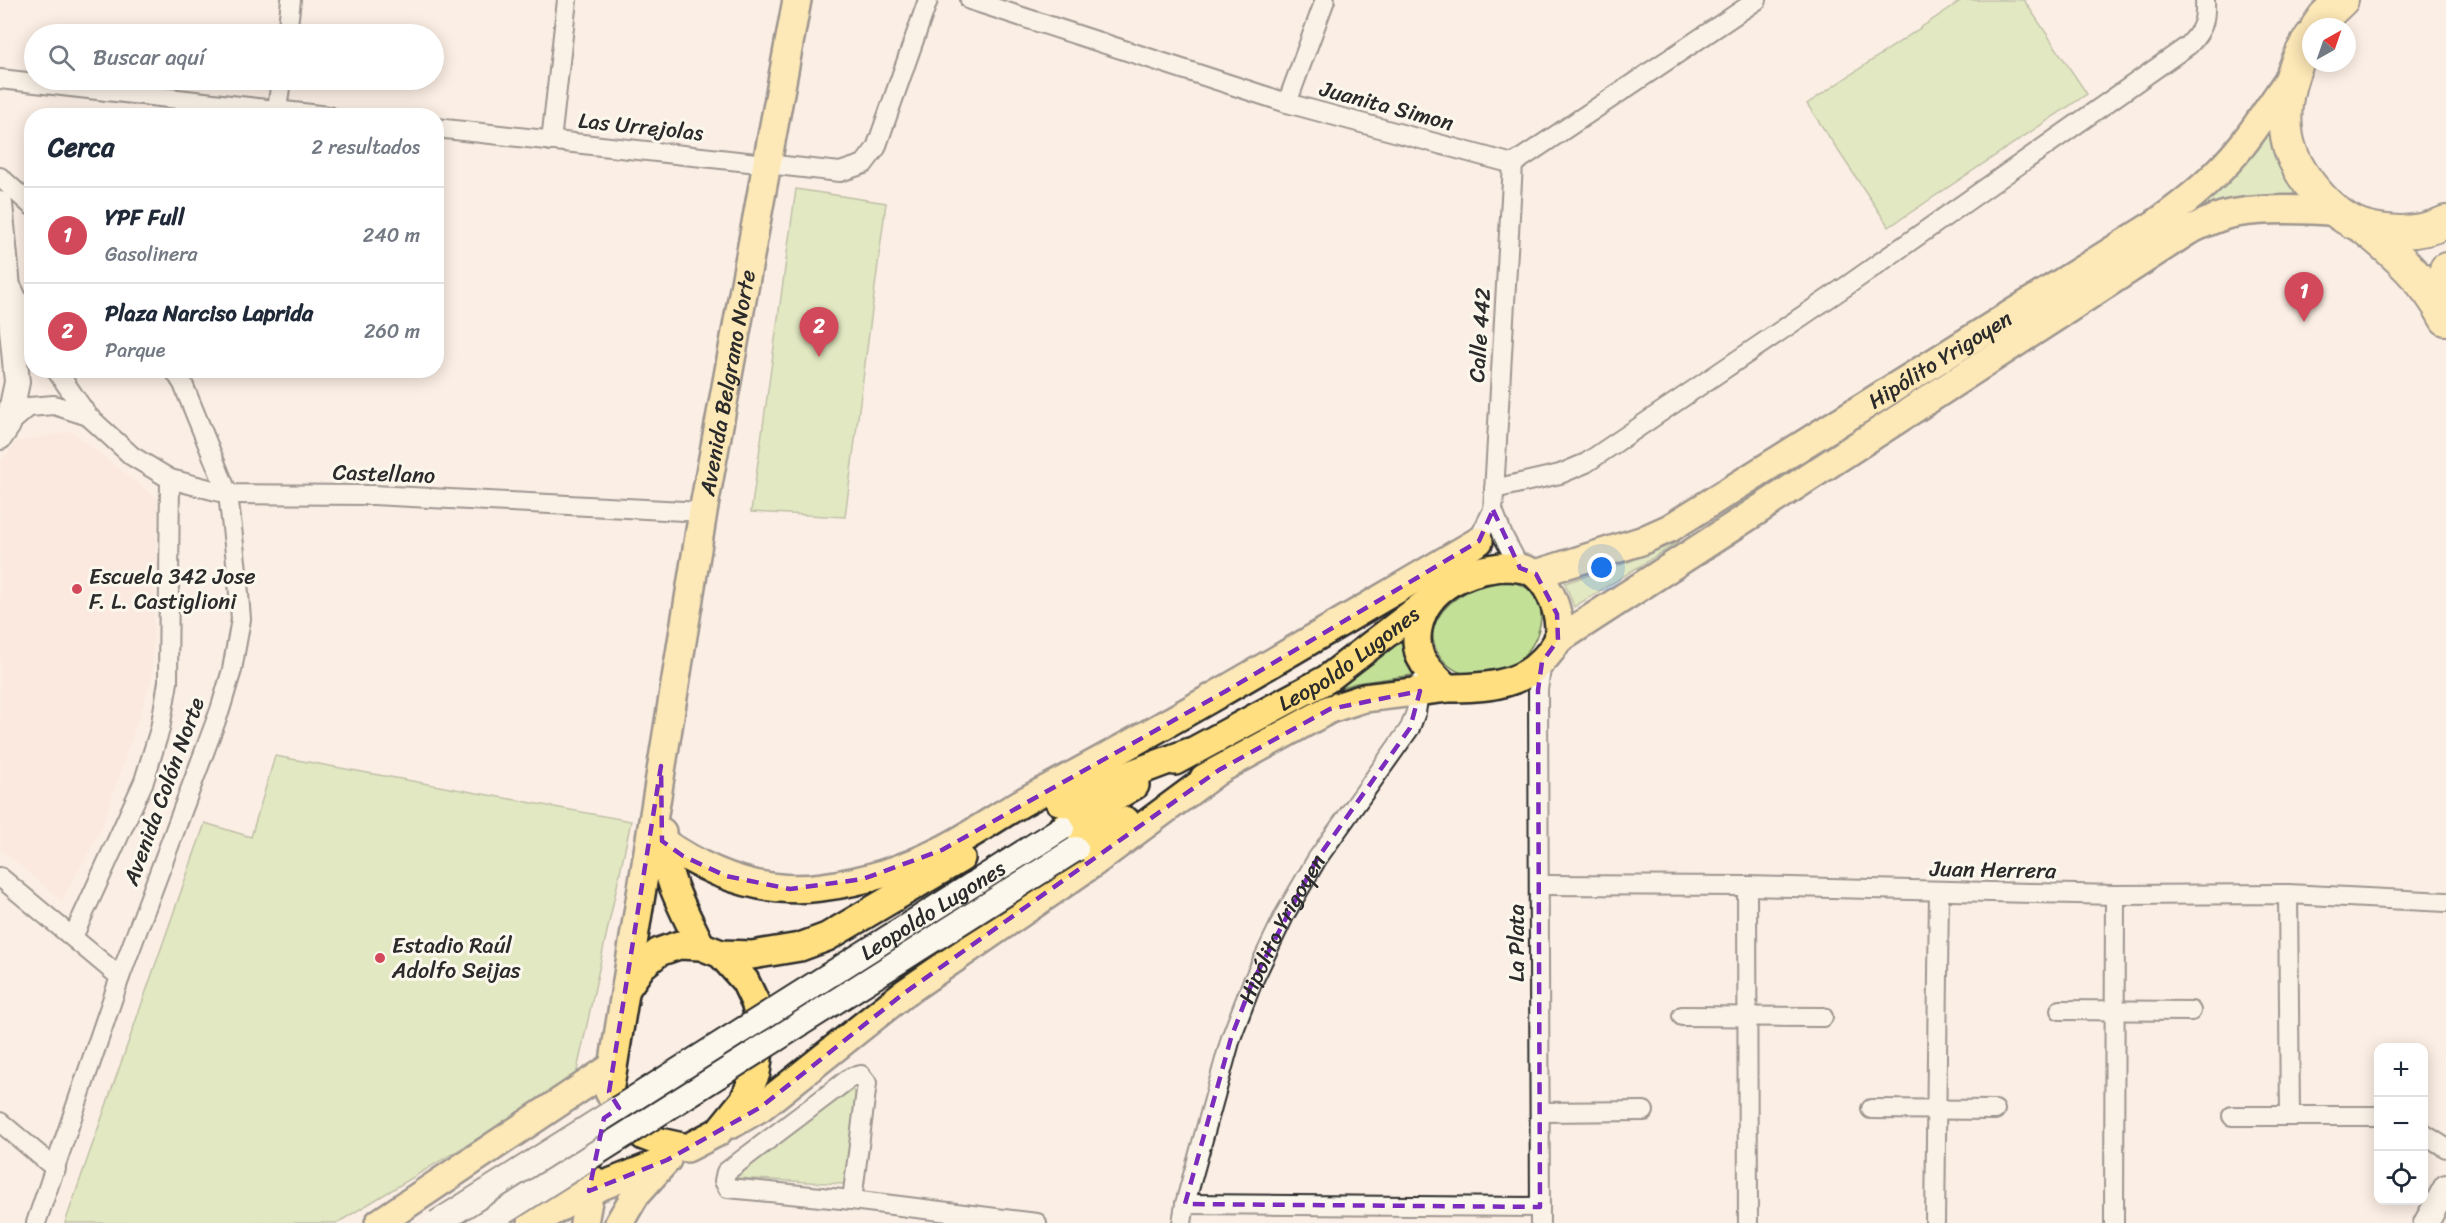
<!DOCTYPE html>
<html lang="es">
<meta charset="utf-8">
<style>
body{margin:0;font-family:Sriracha,sans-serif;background:#f2f2f3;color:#1f2937}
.controls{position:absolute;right:18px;bottom:18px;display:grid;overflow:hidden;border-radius:12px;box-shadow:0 3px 15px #0003}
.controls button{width:54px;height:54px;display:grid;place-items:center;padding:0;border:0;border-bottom:2px solid #e0e1e3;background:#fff;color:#1f2937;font:30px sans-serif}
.compass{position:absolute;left:2302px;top:18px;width:54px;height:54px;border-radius:50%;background:#fff;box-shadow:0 3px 15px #0003;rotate:40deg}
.you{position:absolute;left:1602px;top:568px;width:21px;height:21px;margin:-15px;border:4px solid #fff;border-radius:50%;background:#1a73e8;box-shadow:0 0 0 9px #1a73e833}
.badge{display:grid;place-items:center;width:39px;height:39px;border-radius:50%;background:#d1495b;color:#fff;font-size:20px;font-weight:700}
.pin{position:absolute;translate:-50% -50px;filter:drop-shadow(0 2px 3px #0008)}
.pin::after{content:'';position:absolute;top:32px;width:21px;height:18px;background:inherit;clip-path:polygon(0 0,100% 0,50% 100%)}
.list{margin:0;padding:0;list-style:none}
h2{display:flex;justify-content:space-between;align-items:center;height:78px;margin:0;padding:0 24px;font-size:26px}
h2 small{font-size:20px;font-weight:400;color:#747a83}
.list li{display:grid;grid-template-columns:39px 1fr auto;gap:18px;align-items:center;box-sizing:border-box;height:96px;padding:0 24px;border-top:2px solid #e0e1e3}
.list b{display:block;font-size:22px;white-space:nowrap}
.list p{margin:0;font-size:20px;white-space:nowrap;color:#747a83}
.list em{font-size:20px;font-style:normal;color:#747a83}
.icon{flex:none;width:33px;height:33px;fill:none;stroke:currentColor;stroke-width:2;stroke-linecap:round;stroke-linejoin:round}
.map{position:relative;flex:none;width:2446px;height:1223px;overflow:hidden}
.search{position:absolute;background:#fff;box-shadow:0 3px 15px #0003;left:24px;top:24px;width:420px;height:66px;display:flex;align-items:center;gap:15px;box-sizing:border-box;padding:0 21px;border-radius:33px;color:#747a83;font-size:22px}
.panel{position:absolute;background:#fff;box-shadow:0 3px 15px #0003;left:24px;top:108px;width:420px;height:270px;border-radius:24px}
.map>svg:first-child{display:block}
.built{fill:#fbe3db}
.green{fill:#c3e097;stroke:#778661;stroke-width:1.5}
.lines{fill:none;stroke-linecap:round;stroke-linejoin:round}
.street-casing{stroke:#2b2b2b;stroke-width:22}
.secondary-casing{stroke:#2b2b2b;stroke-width:28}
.primary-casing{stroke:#2b2b2b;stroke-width:32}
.highway-casing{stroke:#2b2b2b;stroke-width:36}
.street{stroke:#fbf7ec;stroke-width:18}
.secondary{stroke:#fbf7ec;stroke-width:24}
.primary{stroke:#ffdf80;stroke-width:27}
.highway{stroke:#ffdf80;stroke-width:32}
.secondary-bridge-casing{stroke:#2b2b2b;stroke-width:28;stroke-linecap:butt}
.secondary-bridge{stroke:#fbf7ec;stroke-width:24}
.marked{fill:none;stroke:#7b2cbf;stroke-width:4.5;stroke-dasharray:12 8;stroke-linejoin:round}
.poi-dot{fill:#d1495b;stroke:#fbf7ec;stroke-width:2}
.labels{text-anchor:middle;stroke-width:6;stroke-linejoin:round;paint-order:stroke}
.street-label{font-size:22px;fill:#2b2b2b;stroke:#fbf7ec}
.poi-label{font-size:22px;fill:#2b2b2b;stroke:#fbf7ec;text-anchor:start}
</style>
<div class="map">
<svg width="2446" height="1223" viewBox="0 0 2446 1223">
<rect width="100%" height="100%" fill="#fbeee4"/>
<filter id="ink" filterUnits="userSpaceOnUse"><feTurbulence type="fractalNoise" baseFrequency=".0167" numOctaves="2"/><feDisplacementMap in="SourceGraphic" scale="12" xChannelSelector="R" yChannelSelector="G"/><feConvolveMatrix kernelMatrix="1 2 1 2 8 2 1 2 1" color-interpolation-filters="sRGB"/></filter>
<g filter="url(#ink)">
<path class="built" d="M71 431 158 499 152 678 102 828 62 901 0 849V463L16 442Z"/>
<g class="green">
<path d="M1962 0H2024L2087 94 1889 227 1807 104Z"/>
<path d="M2272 131 2301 193 2200 207Z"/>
<path d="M796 189 886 203 845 517 751 512Z"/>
<path d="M1680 541 1574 607 1565 583 1623 564Z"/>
<path d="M1494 582C1500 582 1507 581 1512 582 1561 593 1540 654 1506 670 1500 673 1491 673 1484 674 1466 676 1455 673 1443 660 1436 652 1430 638 1434 627 1442 601 1470 588 1494 582Z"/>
<path d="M1401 637 1405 661 1413 675 1356 683 1322 695Z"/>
<path d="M275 756 631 821 575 1080 337 1223H65L205 823 251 837Z"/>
<path d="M852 1090 857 1094 844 1184 736 1178 738 1170Z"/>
</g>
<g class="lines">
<g class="street-casing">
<g id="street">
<path d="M970 0 1287 103 1513 164 1757 0"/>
<path d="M287 34 291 0"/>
<path d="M0 79 329 116"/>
<path d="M1287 103 1325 0"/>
<path d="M277 110 281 80"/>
<path d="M436 128 840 172 864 164 876 148 928 0"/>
<path d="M551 141 567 0"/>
<path d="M0 177 32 206"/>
<path d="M13 289 32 331"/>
<path d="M56 370 88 416 132 456 170 479 228 494 373 495 703 512"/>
<path d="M8 425 29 407 54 405 88 416"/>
<path d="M1494 489 1560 474 1586 463 1848 285 2189 45C2203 30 2206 21 2205 0"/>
<path d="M1493 510 1513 164"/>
<path d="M1473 550 1493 510 1503 536 1520 568"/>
<path d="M0 877 120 977"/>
<path d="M1540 885 1747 886 2115 895 2288 894 2446 902"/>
<path d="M1747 886 1748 1223"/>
<path d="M2288 894 2290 1116"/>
<path d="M73 937 144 781 160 729 168 682 170 479"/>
<path d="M2060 1010 2191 1011"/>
<path d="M1682 1016 1823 1017"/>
<path d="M861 1075 867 1083 852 1200 728 1188 724 1181 726 1172 851 1077Z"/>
<path d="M1871 1109 1995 1110"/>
<path d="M1541 1112 1644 1111"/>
<path d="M2232 1116H2378"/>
<path d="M0 1122 56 1169"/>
<path d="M2424 1134 2446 1148"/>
<path d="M852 1200 1037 1223"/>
<path d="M1185 1204 1540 1207"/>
<path d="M36 1223 120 977 220 710 232 670 241 619 237 570 228 494 183 384 174 370"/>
<path id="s1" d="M1182 1223 1185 1204 1231 1038 1252 983 1285 914 1317 859 1410 728 1416 712 1421 682"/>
<path d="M1540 1223 1538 690 1542 662"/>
<path d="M1935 1223 1939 892"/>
<path d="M2114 1223 2115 895"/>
</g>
</g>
<g class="secondary-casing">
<g id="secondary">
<path d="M0 204 17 382 8 425 0 437"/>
<path d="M2426 1223 2446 1187"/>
</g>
</g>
<g class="primary-casing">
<g id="primary">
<path d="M1501 567C1512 567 1527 567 1536 575 1552 589 1562 618 1558 639 1556 645 1547 656 1542 661 1518 687 1479 688 1447 688 1437 678 1426 669 1420 656 1416 645 1416 635 1419 624 1428 586 1466 571 1501 567Z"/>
<path id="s2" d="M1536 574 1641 541 1670 528 2155 224C2188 201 2218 176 2243 144 2260 122 2275 99 2291 76"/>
<path d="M1558 640 2188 231C2203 224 2219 215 2236 213 2269 208 2304 209 2338 212"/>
<path id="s3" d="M1175 761 1327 679 1430 600"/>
<path d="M1204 778 1330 709 1364 698 1447 688"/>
<path d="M1059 801 1190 752"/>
<path d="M1062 828 1135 785"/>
<path d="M662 832C663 874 683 909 701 946"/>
<path d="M662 841C709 874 764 895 822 887 862 882 904 869 940 851 973 835 1003 812 1036 795 1186 716 1332 627 1479 541"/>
<path d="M1076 849 1126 821"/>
<path id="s4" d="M721 954 745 981 755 1002 762 1029 756 1073 744 1100 718 1132 687 1148 660 1142 644 1136 633 1128 609 1092 703 512 797 0"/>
<path d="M628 986 642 966 659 952 679 945 701 946 721 954 752 955 800 947 827 937 961 858"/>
<path d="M732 1124 761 1107 903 994 1092 864 1219 770"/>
<path d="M379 1223 612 1067"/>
<path d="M532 1223 589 1191 667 1160"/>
<path d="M584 1223 592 1179"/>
<path d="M619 1223 636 1194 665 1162"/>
</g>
</g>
<g class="highway-casing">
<g id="highway">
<path d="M2317 27 2324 17 2342 0"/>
<path d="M2311 37C2292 66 2281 102 2287 137 2293 172 2331 217 2365 227 2392 234 2421 234 2446 222"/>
<path d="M2363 227C2395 253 2427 282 2446 319"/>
<path d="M2440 308 2446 269"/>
</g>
</g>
<use href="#street" class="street"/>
<use href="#secondary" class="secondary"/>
<use href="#primary" class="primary"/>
<use href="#highway" class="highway"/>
<g class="secondary-bridge-casing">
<g id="secondary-bridge">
<path id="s5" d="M437 1223 1062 828"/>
<path d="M486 1223 1076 849"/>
</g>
</g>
<use href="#secondary-bridge" class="secondary-bridge"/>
</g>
</g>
<path d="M0 0H2446V1223H0ZM1493 510 1520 568 1536 574 1557 614 1558 640 1542 662 1538 690 1540 1207 1185 1204 1231 1038 1252 983 1317 859 1410 728 1420 691 1330 709 1219 770 903 994 761 1107 667 1160 589 1191 604 1118 619 1108 609 1092 661 766 662 841 683 856 726 876 790 889 863 879 942 850 1226 691 1479 541Z" fill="#fbeee4" fill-opacity=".55" fill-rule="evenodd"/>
<path class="marked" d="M1493 510 1520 568 1536 574 1557 614 1558 640 1542 662 1538 690 1540 1207 1185 1204 1231 1038 1252 983 1317 859 1410 728 1420 691 1330 709 1219 770 903 994 761 1107 667 1160 589 1191 604 1118 619 1108 609 1092 661 766 662 841 683 856 726 876 790 889 863 879 942 850 1226 691 1479 541Z"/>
<g class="poi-dot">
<circle cx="77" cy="589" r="6"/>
<circle cx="380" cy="958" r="6"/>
</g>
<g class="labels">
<g class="street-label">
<text transform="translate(1387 105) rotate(15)" y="8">Juanita Simon</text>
<text transform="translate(641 126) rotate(6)" y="8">Las Urrejolas</text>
<text transform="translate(1479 335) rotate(-86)" y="8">Calle 442</text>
<text dy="8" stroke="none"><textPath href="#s2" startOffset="460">Hipólito Yrigoyen</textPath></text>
<text dy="8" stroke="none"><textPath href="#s4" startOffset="1058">Avenida Belgrano Norte</textPath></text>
<text transform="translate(384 473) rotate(2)" y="8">Castellano</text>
<text dy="8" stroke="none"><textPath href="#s3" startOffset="202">Leopoldo Lugones</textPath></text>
<text transform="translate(163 791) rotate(-70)" y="8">Avenida Colón Norte</text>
<text transform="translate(1993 869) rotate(1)" y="8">Juan Herrera</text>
<text dy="8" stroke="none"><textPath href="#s5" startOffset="586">Leopoldo Lugones</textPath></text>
<text dy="8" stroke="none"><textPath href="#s1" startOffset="312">Hipólito Yrigoyen</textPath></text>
<text transform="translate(1516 943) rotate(-90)" y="8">La Plata</text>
</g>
<g class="poi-label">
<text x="89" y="584">Escuela 342 Jose<tspan x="89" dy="25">F. L. Castiglioni</tspan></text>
<text x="392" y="953">Estadio Raúl<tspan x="392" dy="25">Adolfo Seijas</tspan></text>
</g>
</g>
</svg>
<div class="controls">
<button>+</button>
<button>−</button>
<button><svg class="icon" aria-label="locate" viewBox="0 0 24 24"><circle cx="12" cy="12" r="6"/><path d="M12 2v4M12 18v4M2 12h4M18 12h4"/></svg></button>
</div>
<svg class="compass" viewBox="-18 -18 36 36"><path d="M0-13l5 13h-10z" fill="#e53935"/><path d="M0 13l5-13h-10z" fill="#747a83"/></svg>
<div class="you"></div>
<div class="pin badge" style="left:2304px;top:322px">1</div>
<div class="pin badge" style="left:819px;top:357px">2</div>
<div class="search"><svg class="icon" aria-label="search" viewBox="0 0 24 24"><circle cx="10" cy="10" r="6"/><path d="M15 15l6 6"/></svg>Buscar aquí</div>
<section class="panel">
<h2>Cerca<small>2 resultados</small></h2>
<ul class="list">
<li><span class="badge">1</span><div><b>YPF Full</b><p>Gasolinera</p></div><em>240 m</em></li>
<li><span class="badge">2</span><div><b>Plaza Narciso Laprida</b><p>Parque</p></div><em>260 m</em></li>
</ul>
</section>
</div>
